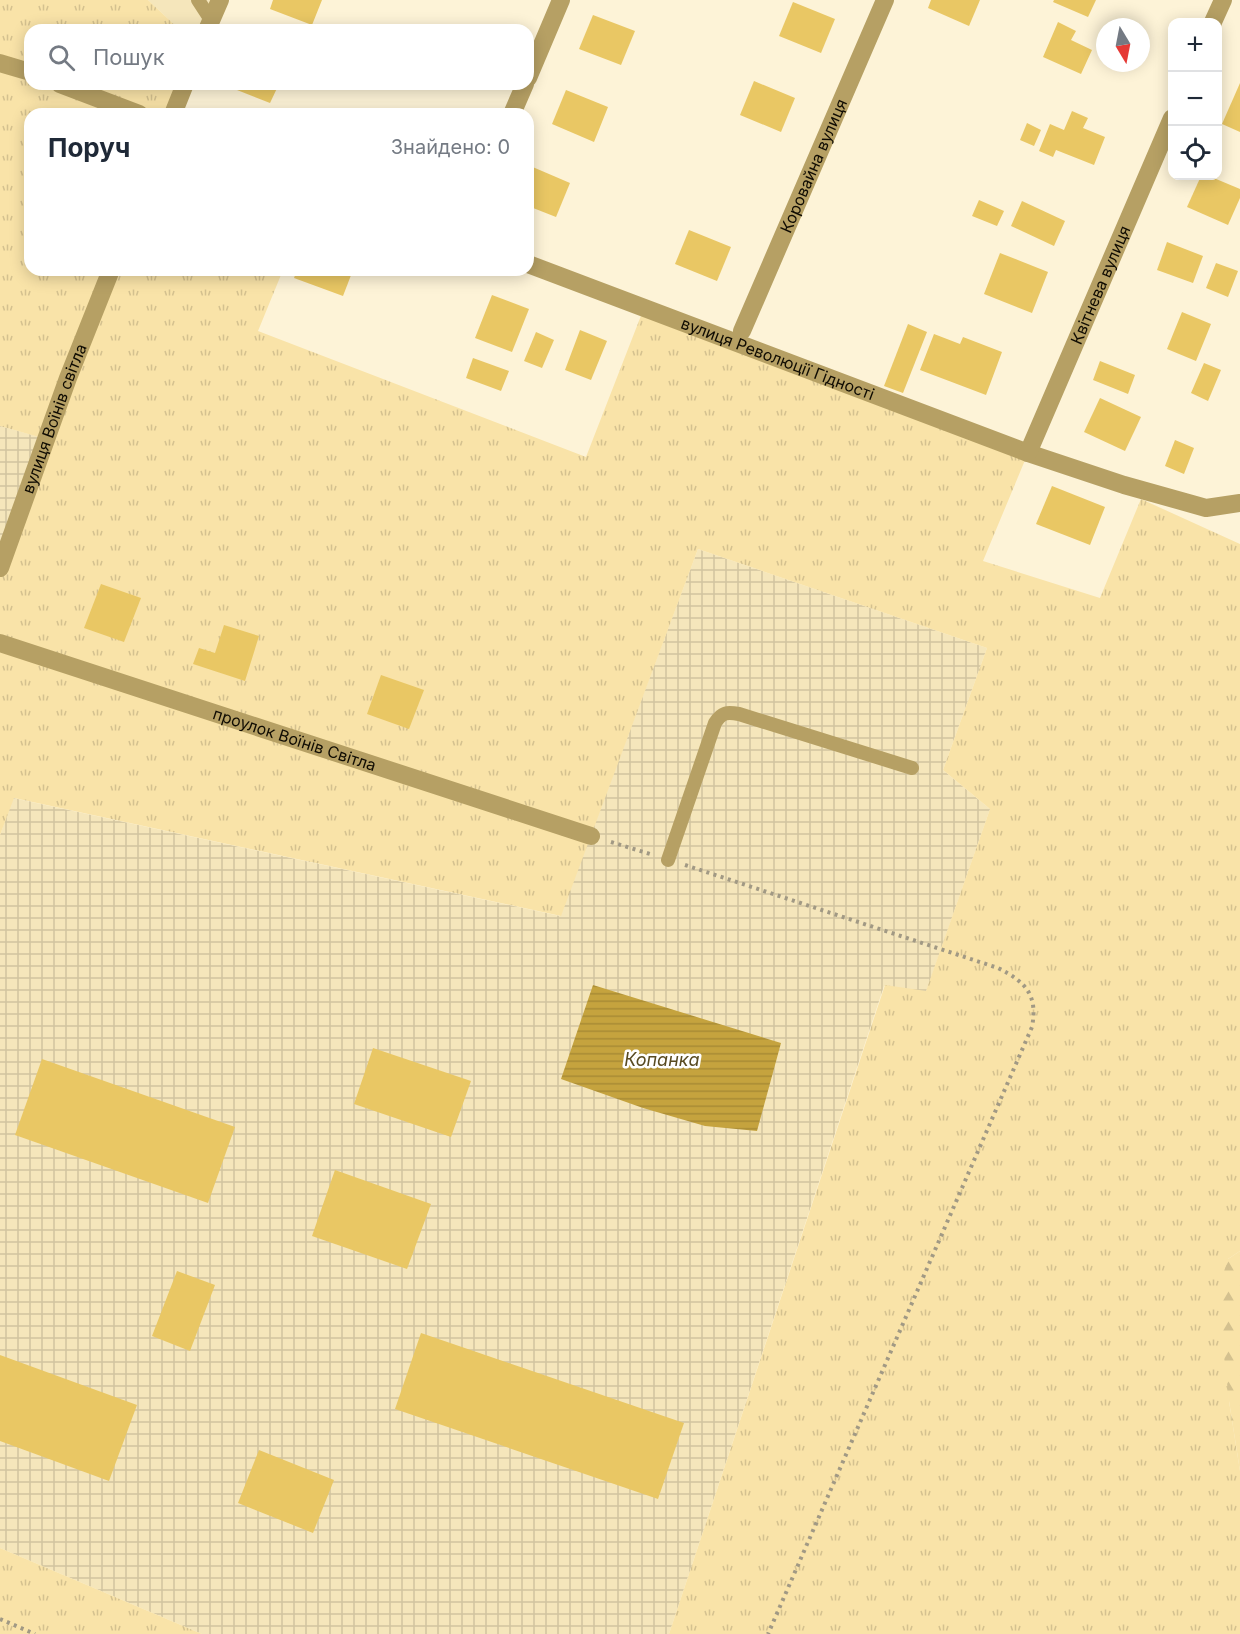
<!DOCTYPE html>
<html lang="uk">
<meta charset="utf-8">
<style>
body{margin:0;font-family:Inter,sans-serif;background:#f2f2f3;color:#1f2937}
.controls{position:absolute;right:18px;top:18px;display:grid;overflow:hidden;border-radius:12px;box-shadow:0 3px 15px #0003}
.controls button{width:54px;height:54px;display:grid;place-items:center;padding:0;border:0;border-bottom:2px solid #e0e1e3;background:#fff;color:#1f2937;font:30px sans-serif}
.compass{position:absolute;left:1096px;top:18px;width:54px;height:54px;border-radius:50%;background:#fff;box-shadow:0 3px 15px #0003;rotate:170deg}
.list{margin:0;padding:0;list-style:none}
h2{display:flex;justify-content:space-between;align-items:center;height:78px;margin:0;padding:0 24px;font-size:26px}
h2 small{font-size:20px;font-weight:400;color:#747a83}
.icon{flex:none;width:33px;height:33px;fill:none;stroke:currentColor;stroke-width:2;stroke-linecap:round;stroke-linejoin:round}
.map{position:relative;flex:none;width:1240px;height:1634px;overflow:hidden}
.search{position:absolute;background:#fff;box-shadow:0 3px 15px #0003;left:24px;top:24px;width:510px;height:66px;display:flex;align-items:center;gap:15px;box-sizing:border-box;padding:0 21px;border-radius:18px;color:#747a83;font-size:22px}
.panel{position:absolute;background:#fff;box-shadow:0 3px 15px #0003;left:24px;top:108px;width:510px;height:168px;border-radius:18px}
.map>svg:first-child{display:block}
.built{fill:#f5e6bb}
.industrial{fill:url(#industrial-grid)}
.grass{fill:url(#grass-tufts)}
.forest{fill:url(#forest-firs)}
.water{fill:url(#water-rules)}
.building{fill:#e9c764}
.lines{fill:none;stroke-linecap:round;stroke-linejoin:round}
.path{stroke:#a19984;stroke-width:4;stroke-dasharray:3 4.5;stroke-linecap:butt}
.service{stroke:#b6a064;stroke-width:14}
.minor{stroke:#b6a064;stroke-width:18}
.tertiary{stroke:#b6a064;stroke-width:18}
.labels{text-anchor:middle;stroke-width:5;stroke-linejoin:round;paint-order:stroke}
.street-label{font-size:16px;fill:#0f0b02;stroke:#fff}
.water-label{font-size:18px;font-style:italic;fill:#594b22;stroke:#fff}
</style>
<div class="map">
<svg width="1240" height="1634" viewBox="0 0 1240 1634">
<defs>
<pattern id="industrial-grid" width="8" height="8" patternUnits="userSpaceOnUse" patternTransform="scale(1.5)"><rect width="8" height="8" fill="#f5e6bb"/><path d="M0 4h8M4 0v8" fill="none" stroke="#d1c49f"/></pattern>
<pattern id="grass-tufts" width="24" height="20" patternUnits="userSpaceOnUse" patternTransform="scale(1.5)"><rect width="24" height="20" fill="#f9e3a8"/><path d="M3 7l-1-3M5 7V3M7 7l1-3M15 17l-1-3M17 17v-4M19 17l1-3" fill="none" stroke="#d4c18f"/></pattern>
<pattern id="forest-firs" width="22" height="20" patternUnits="userSpaceOnUse" patternTransform="scale(1.5)"><rect width="22" height="20" fill="#f9e3a8"/><path d="M5 1l3.5 6h-7zM16 11l3.5 6h-7z" fill="#d4c18f"/></pattern>
<pattern id="water-rules" width="6" height="5" patternUnits="userSpaceOnUse" patternTransform="scale(1.5)"><rect width="6" height="5" fill="#c5a33e"/><path d="M0 2.5h6" fill="none" stroke="#a88b35"/></pattern>
</defs>
<rect width="100%" height="100%" fill="#fdf3d7"/>
<path class="built" d="M148 0H220L207 30H180Z"/>
<g class="industrial">
<path d="M0 426 47 439 0 568Z"/>
<path d="M698 549 987 648 943 770 990 809 926 992 884 986 669 1634H202L0 1548V835L13 798 560 916Z"/>
</g>
<g class="grass">
<path d="M0 0H148L180 30H30V84H186L174 114H30V270H283L258 331 586 457 644 308 1028 453 983 561 1100 598 1141 499 1240 544V1251L1228 1259 1229 1401 1240 1471V1634H669L885 985 926 991 990 809 943 770 987 648 698 549 561 916 14 798 0 835V568L46 439 0 426Z"/>
<path d="M0 1548 202 1634H0Z"/>
</g>
<path class="forest" d="M1240 1251V1471L1229 1401 1217 1293 1228 1259Z"/>
<path class="water" d="M593 985 781 1043 757 1131 705 1126 643 1108 561 1079Z"/>
<g class="building">
<path d="M273 0H322L312 25 270 9Z"/>
<path d="M931 0H980L969 26 928 8Z"/>
<path d="M1054 0H1096L1088 17 1053 2Z"/>
<path d="M793 2 835 19 821 53 779 36Z"/>
<path d="M593 15 635 31 621 65 579 49Z"/>
<path d="M1058 22 1076 31 1071 40 1092 50 1081 74 1043 57Z"/>
<path d="M754 81 795 98 781 132 740 115Z"/>
<path d="M1240 83V132L1222 124Z"/>
<path d="M240 84H279L270 103 237 90Z"/>
<path d="M566 90 608 107 594 142 552 124Z"/>
<path d="M1072 111 1088 118 1083 128 1105 137 1094 165 1056 150 1053 157 1039 151 1050 124 1064 130Z"/>
<path d="M1027 123 1041 130 1034 146 1020 140Z"/>
<path d="M528 165 570 183 556 217 528 206Z"/>
<path d="M1201 176H1209L1240 189V198L1228 225 1187 207Z"/>
<path d="M979 200 1004 211 997 226 972 216Z"/>
<path d="M1022 201 1065 221 1054 246 1011 226Z"/>
<path d="M689 230 731 247 717 281 675 264Z"/>
<path d="M1167 242 1203 256 1193 283 1157 270Z"/>
<path d="M1000 253 1048 272 1032 313 984 294Z"/>
<path d="M1216 263 1238 271 1228 297 1206 288Z"/>
<path d="M297 270H353L343 296 294 278Z"/>
<path d="M492 295 529 309 512 352 475 338Z"/>
<path d="M1182 312 1211 324 1196 361 1167 349Z"/>
<path d="M908 324 927 332 903 393 884 386Z"/>
<path d="M580 330 607 341 591 380 565 370Z"/>
<path d="M536 332 554 340 542 368 524 361Z"/>
<path d="M934 334 960 344 963 337 1002 352 986 395 920 370Z"/>
<path d="M473 358 509 371 501 391 466 378Z"/>
<path d="M1100 361 1135 375 1128 394 1093 380Z"/>
<path d="M1204 363 1221 370 1208 401 1191 393Z"/>
<path d="M1100 398 1141 417 1125 451 1084 432Z"/>
<path d="M1175 440 1194 448 1184 474 1165 466Z"/>
<path d="M1052 486 1105 507 1090 545 1036 524Z"/>
<path d="M101 584 141 598 124 642 84 628Z"/>
<path d="M224 625 259 636 245 681 193 664 199 648 215 653Z"/>
<path d="M381 675 424 690 409 729 367 714Z"/>
<path d="M373 1048 471 1081 451 1137 354 1104Z"/>
<path d="M42 1059 235 1127 208 1203 15 1135Z"/>
<path d="M335 1170 431 1204 407 1269 312 1236Z"/>
<path d="M177 1271 215 1285 190 1351 152 1336Z"/>
<path d="M421 1333 684 1423 658 1499 395 1409Z"/>
<path d="M0 1355 137 1405 109 1481 0 1441Z"/>
<path d="M259 1450 334 1480 313 1533 238 1503Z"/>
</g>
<g class="lines">
<g class="path">
<path d="M611 842 650 854"/>
<path d="M685 865 998 968C1026 982 1038 995 1032 1027L768 1634"/>
<path d="M0 1619 35 1634"/>
</g>
<g class="service">
<path d="M198 0 211 20"/>
<path d="M668 860 715 723C722 712 727 712 739 714L912 768"/>
</g>
<g class="minor">
<path d="M1213 22 1223 0"/>
<path d="M0 63 30 72"/>
<path d="M528 78 561 0"/>
<path d="M60 84 139 114"/>
<path d="M512 114 525 84"/>
<path id="s1" d="M528 264 1028 453 1124 485 1206 508 1240 503"/>
<path id="s2" d="M742 331 885 0"/>
<path id="s3" d="M1028 453 1172 118"/>
<path id="s4" d="M0 643 591 836"/>
</g>
<g class="tertiary">
<path d="M207 30 220 0"/>
<path d="M173 114 185 84"/>
<path id="s5" d="M0 568 68 378 111 270"/>
</g>
</g>
<g class="labels">
<g class="street-label">
<text dy="6" stroke="none"><textPath href="#s2" startOffset="180">Коровайна вулиця</textPath></text>
<text dy="6" stroke="none"><textPath href="#s3" startOffset="183">Квітнева вулиця</textPath></text>
<text dy="6" stroke="none"><textPath href="#s1" startOffset="267">вулиця Революції Гідності</textPath></text>
<text dy="6" stroke="none"><textPath href="#s5" startOffset="159">вулиця Воїнів світла</textPath></text>
<text dy="6" stroke="none"><textPath href="#s4" startOffset="310">проулок Воїнів Світла</textPath></text>
</g>
<g class="water-label">
<text x="662" y="1066">Копанка</text>
</g>
</g>
</svg>
<div class="controls">
<button>+</button>
<button>−</button>
<button><svg class="icon" aria-label="locate" viewBox="0 0 24 24"><circle cx="12" cy="12" r="6"/><path d="M12 2v4M12 18v4M2 12h4M18 12h4"/></svg></button>
</div>
<svg class="compass" viewBox="-18 -18 36 36"><path d="M0-13l5 13h-10z" fill="#e53935"/><path d="M0 13l5-13h-10z" fill="#747a83"/></svg>
<div class="search"><svg class="icon" aria-label="search" viewBox="0 0 24 24"><circle cx="10" cy="10" r="6"/><path d="M15 15l6 6"/></svg>Пошук</div>
<section class="panel">
<h2>Поруч<small>Знайдено: 0</small></h2>
<ul class="list">
</ul>
</section>
</div>
